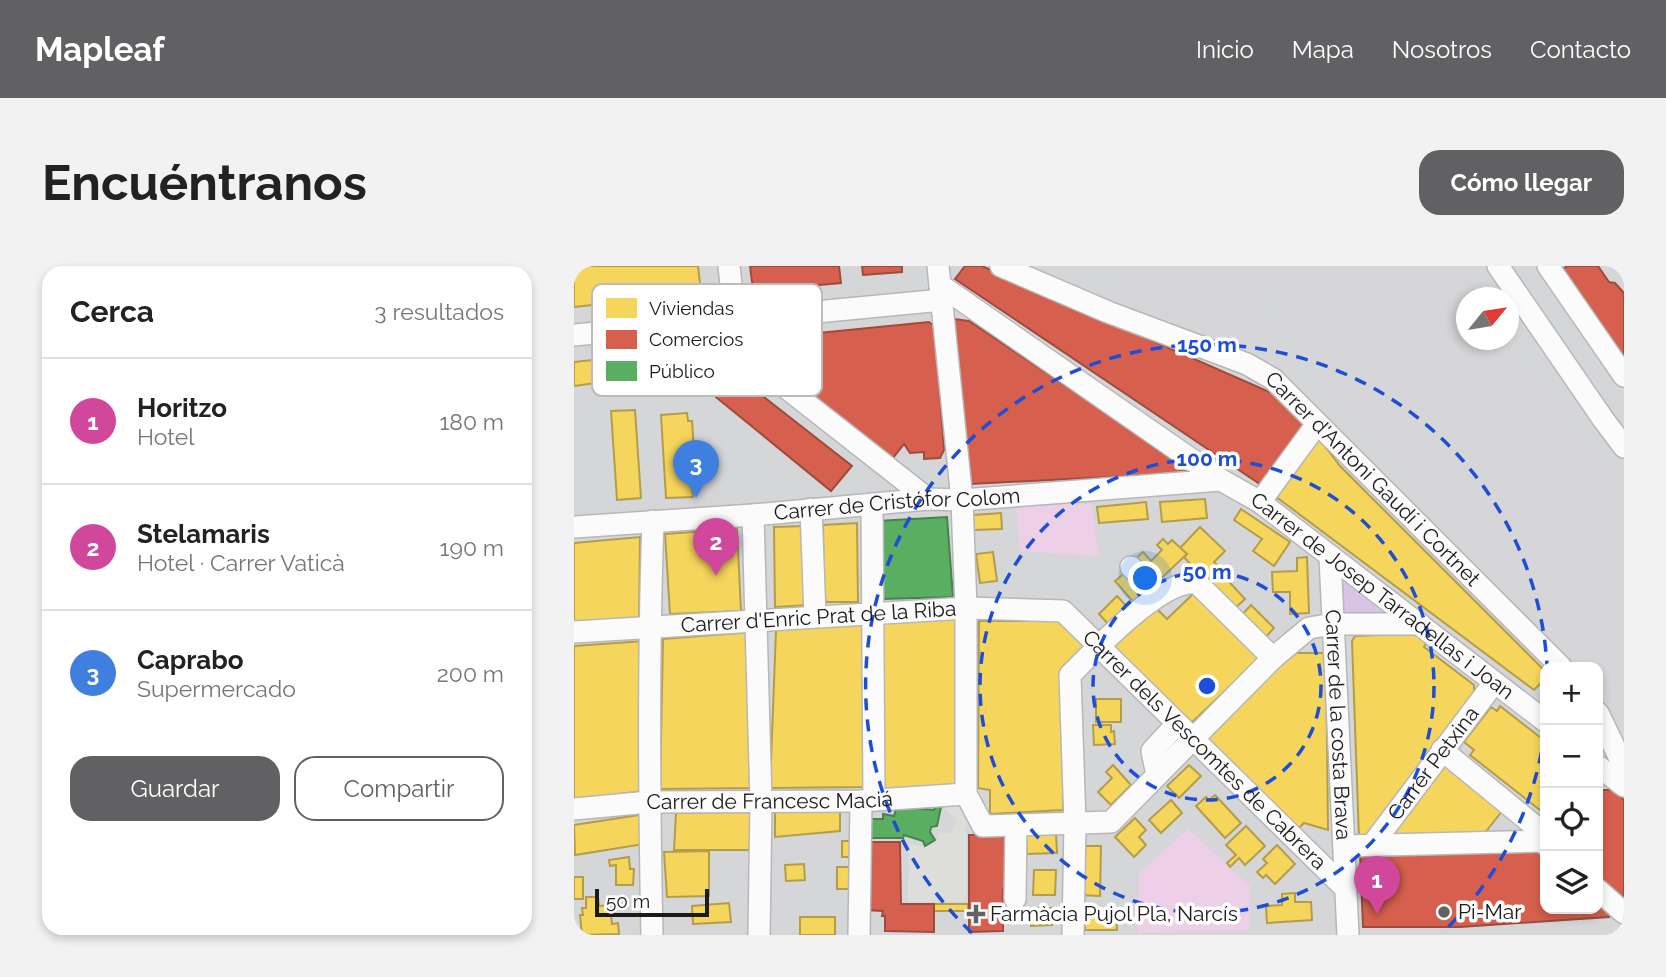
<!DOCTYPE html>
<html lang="es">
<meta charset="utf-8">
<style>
body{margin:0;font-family:Raleway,sans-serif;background:#f2f2f2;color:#222}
.controls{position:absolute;right:21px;bottom:21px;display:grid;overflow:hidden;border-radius:14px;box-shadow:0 4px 10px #0003}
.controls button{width:63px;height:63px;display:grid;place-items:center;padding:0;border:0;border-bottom:2px solid #e0e0e0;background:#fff;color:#222;font:35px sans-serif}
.compass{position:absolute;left:882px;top:21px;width:63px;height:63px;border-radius:50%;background:#fff;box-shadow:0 4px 10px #0003;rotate:60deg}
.scale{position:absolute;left:21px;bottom:18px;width:114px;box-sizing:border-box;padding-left:7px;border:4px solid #1b1b1b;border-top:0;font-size:19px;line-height:24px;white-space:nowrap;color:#1b1b1b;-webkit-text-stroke:5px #fff;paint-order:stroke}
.you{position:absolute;left:572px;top:313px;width:24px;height:24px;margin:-18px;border:5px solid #fff;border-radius:50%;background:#1a73e8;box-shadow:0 0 0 10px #1a73e833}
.badge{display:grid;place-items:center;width:46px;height:46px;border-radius:50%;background:#616163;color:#fff;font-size:23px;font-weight:700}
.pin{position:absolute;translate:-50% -58px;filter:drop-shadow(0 2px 4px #0008)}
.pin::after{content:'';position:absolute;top:37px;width:24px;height:21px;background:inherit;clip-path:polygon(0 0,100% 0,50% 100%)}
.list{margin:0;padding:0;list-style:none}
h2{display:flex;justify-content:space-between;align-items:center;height:91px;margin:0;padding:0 28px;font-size:30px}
h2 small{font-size:23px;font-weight:400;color:#767676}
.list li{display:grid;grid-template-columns:46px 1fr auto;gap:21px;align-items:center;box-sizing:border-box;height:126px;padding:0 28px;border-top:2px solid #e0e0e0}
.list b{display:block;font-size:26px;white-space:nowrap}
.list p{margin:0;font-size:23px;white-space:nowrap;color:#767676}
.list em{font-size:23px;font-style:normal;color:#767676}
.actions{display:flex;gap:14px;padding:21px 28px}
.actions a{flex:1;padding:16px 0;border:2px solid #616163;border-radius:21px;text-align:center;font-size:24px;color:#616163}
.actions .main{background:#616163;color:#fff}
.icon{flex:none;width:38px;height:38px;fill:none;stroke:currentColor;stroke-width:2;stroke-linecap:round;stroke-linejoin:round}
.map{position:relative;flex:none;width:1050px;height:669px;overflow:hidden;border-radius:21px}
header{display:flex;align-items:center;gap:42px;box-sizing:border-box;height:98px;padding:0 35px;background:#616163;color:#fff}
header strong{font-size:33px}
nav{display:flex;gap:38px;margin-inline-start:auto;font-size:24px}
.intro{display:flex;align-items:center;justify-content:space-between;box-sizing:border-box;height:168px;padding:0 42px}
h1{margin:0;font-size:49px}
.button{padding:18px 32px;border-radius:21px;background:#616163;color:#fff;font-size:24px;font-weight:700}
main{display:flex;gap:42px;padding:0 42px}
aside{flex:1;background:#fff;border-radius:21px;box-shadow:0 4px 10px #0003}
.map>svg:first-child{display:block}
.residential{fill:#d5d6d8;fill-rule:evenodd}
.grass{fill:#dac4e6}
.park{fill:#edd0e7}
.parking{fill:#d6d6d8}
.plaza{fill:#dddeda}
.homes{fill:#f6d55c;stroke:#b49d48;stroke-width:2}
.shops{fill:#d6604d;stroke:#9e4b3e;stroke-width:2}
.public{fill:#5aae61;stroke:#47824c;stroke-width:2}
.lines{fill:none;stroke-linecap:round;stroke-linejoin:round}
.minor-casing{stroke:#b7b7b9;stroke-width:24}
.minor{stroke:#fbfbfc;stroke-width:21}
.ring{fill:none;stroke:#1d4ed8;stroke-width:3.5;stroke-dasharray:12 9}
.poi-dot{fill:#616163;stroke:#fff;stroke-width:2.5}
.labels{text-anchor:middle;stroke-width:7;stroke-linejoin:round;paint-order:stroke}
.street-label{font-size:21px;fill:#1b1b1b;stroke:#fff}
.poi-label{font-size:21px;fill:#1b1b1b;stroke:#fff;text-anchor:start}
.key{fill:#fff;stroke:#bbb;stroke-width:2}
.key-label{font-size:19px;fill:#1b1b1b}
.centre{fill:#1d4ed8;stroke:#fff;stroke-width:3.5}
.ring-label{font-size:21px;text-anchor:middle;font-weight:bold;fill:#1d4ed8;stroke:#fff;stroke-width:7;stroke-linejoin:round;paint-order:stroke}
</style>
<header>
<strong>Mapleaf</strong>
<nav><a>Inicio</a><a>Mapa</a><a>Nosotros</a><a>Contacto</a></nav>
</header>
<div class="intro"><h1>Encuéntranos</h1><a class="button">Cómo llegar</a></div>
<main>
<aside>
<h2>Cerca<small>3 resultados</small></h2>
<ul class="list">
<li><span class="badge" style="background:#d1479c">1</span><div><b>Horitzo</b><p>Hotel</p></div><em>180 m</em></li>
<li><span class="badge" style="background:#d1479c">2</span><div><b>Stelamaris</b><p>Hotel · Carrer Vaticà</p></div><em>190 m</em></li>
<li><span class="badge" style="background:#3f7fe0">3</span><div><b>Caprabo</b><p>Supermercado</p></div><em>200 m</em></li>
</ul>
<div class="actions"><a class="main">Guardar</a><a>Compartir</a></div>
</aside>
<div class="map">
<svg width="1050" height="669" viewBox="0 0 1050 669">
<rect width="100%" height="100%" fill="#e4e4e9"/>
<path class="residential" d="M0 0H1050V669H0ZM892 32H934V74H892ZM971 401H1024V643H971Z"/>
<path class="grass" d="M758 296 837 357 759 348Z"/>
<g class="park">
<path d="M517 238 525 290 446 285 442 240Z"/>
<path d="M614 563 676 620 675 665 564 666 565 607Z"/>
</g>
<g class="parking">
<path d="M560 0H698L687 46 700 73 724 99 714 108 535 30Z"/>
<path d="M713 0H888L908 31 892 32V74H932L1017 188 1050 224V466L1031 419 1024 414V401H1009L992 388 717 73 703 45Z"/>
<path d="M587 442 613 468 571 513 558 482Z"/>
</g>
<path class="plaza" d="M409 528V560H392V636H334L335 578 352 581 361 578 365 567H376L383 555 369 540 368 530Z"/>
<g class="homes">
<path d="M0 0H124L127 27 0 41Z"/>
<path d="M56 90 59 112 0 120V96Z"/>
<path d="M61 144 67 232 43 234 37 145Z"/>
<path d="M113 147 114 155H118L120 184H115L116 193H119L121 221H118L119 231 92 232 87 149Z"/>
<path d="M741 167 766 200 971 405V413L960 424 697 227Z"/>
<path d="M631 233 633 252 588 256 586 236Z"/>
<path d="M572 236 574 253 525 257 523 241Z"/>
<path d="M667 243 716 276 700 300 679 285 688 273 660 254Z"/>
<path d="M427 247 428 263 400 264 399 249Z"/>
<path d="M283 257 284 336H250L249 259Z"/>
<path d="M232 260 235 339 201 341 200 261Z"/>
<path d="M626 261 651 285 640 296 648 304 634 318 610 291 613 288 606 282Z"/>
<path d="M163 263 167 345 96 348 91 268Z"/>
<path d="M66 271 65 353 0 356V277Z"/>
<path d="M589 273 594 278 598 274 613 288 580 319 558 296 569 286 577 295 588 284 583 279Z"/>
<path d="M419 286 423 315 406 317 402 288Z"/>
<path d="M733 291 735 347 716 348V326H699L698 306 723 305V292Z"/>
<path d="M553 305 573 327 561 338 541 315Z"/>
<path d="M646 306 671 333 659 344 634 318Z"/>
<path d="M622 325 686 392 614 460 538 380 580 340 593 353Z"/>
<path d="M543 330 556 344 537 361 525 348Z"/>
<path d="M677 339 700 362 689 374 666 351Z"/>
<path d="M382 351 385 522 305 523 309 357Z"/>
<path d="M405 355H489L516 380 492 403 489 544 416 548V524L404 522Z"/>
<path d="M293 357 292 521 196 522 202 364Z"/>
<path d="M178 366 179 522 86 523 89 373Z"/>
<path d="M831 368 841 369 854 374 850 381 900 419V426L790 572H785L778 375 781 370Z"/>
<path d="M70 375 69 525 0 534V380Z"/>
<path d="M717 387H752L754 564 730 557 721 566 630 472Z"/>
<rect x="522" y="433" width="25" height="23"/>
<path d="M926 440 971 475V548L896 489 900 484 890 476 917 441 923 445Z"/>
<path d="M519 459H537V466L540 465 541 478 520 479Z"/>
<path d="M539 499 557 519 537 539 524 526 538 512 532 506Z"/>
<path d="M615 499 627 510 605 532 593 520Z"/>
<path d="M871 499 929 544 906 573 821 572 814 562Z"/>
<path d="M641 529 667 557 651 572 622 540 632 531 635 534Z"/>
<path d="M597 534 608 547 587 567 575 554Z"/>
<path d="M201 545 266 546V565L201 571Z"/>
<path d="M178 546 177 584H100L102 547Z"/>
<path d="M65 549 70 578 1 589 0 559Z"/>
<path d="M561 552 572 564 565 571 572 579 560 591 541 571Z"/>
<path d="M672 560 691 580 671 599 665 592 656 601 653 597 662 589 652 579Z"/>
<path d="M482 568 483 587 453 588 452 569Z"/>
<rect x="268" y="575" width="13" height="16"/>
<path d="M703 579 721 598 701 618 692 609 689 612 683 606 693 597 689 593Z"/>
<path d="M506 580H527L526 630 505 629Z"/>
<path d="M135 585V630L93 631 90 586Z"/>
<path d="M55 591 56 603H60L59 619H42V599L36 600 35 594Z"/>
<path d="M230 598 231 614 212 615 211 599Z"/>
<rect x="263" y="601" width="17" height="22"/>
<path d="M460 604H482L481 629H459Z"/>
<rect x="0" y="611" width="9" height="22"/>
<path d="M721 627V636H737L738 654 693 657 692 640 708 639V628Z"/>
<path d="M12 631H24L25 640 39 639 41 648H37L38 658 44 657 45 668 8 669 6 649H9L8 642H12Z"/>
<path d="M155 637 157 656 119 658 118 640Z"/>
<rect x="360" y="638" width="34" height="7"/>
<path d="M457 642H477L478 659 457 660Z"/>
<path d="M542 647 543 664H511L510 648Z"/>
<rect x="226" y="651" width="35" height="18"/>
</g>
<g class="shops">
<path d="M176 0H265L267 17 189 24 178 16Z"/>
<path d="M288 0H328V6L289 9Z"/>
<path d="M391 0H408L709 132 734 161 690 221 381 13Z"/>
<path d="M993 0H1024L1035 16 1041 17 1050 27V95L989 3Z"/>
<path d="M380 53 395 55 495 122 616 198 612 207 397 218Z"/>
<path d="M355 56 361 61 370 184 366 192 350 193V186L336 187 330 178 319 192 183 86 184 73Z"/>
<path d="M144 95 278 200 257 225 126 118Z"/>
<path d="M1027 524H1038L1050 534V635L1024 612V528Z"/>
<path d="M395 569H439L438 610 429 623V665L395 666Z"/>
<path d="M291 576H326L327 638H360V666L311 665V650H308L309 645 291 644Z"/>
<path d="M786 586H971V643H1024V629L1039 642 1035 651 886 661H789Z"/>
</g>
<g class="public">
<path d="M373 251 379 331 309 333 304 255Z"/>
<path d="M362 540 367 541 363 560 357 561 356 566 361 574 351 580 349 575 330 569 329 572H297L294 553H309V548L320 550 322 543 331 541 360 544Z"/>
</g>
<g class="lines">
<g class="minor-casing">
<g id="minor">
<path d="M155 0 163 73 178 95 354 233"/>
<path d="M364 0 388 234 392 342V528L409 560 537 556 699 392 735 362 759 358H846"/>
<path id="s1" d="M427 0 534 46 673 98 699 113 987 401"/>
<path d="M924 0 1029 153 1050 181"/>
<path d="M974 0 1050 110"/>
<path id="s2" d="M366 19 647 214 686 236 971 455"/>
<path d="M0 69 368 34"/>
<path d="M686 236 743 158"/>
<path d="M298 238 300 533"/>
<path d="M237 243 241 350"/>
<path d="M179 249 187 536 185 669"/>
<path id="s3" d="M0 261 179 249 354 233 388 234 647 214"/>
<path id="s4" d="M756 291 774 669"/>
<path d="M557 301 587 327"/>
<path id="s5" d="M0 366 392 342 489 345 772 623"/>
<path d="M1024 447 1050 501"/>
<path d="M868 484 962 561 971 578"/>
<path d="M1024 500 1050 520"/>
<path d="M583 509 578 485 603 458"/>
<path id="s6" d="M0 543 75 536 287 535 392 528"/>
<path id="s7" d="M798 579 920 417"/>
<path d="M770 580 968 575 971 571"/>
<path d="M1024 624 1050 647"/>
<path d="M441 633 442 559"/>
<path d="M78 669C75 531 74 393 79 255"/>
<path d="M285 669 287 535"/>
<path d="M499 669 501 557 496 409C521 384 588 312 623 317L699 392"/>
</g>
</g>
<use href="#minor" class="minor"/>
</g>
<g class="ring">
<circle cx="633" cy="420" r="114"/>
<circle cx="633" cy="420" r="227"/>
<path d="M971 465A341 341 0 0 1 868 667M398 667A341 341 0 1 1 973 399"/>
</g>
<g class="poi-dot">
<circle cx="870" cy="646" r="7"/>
<path d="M398.5 637.5h7v7h7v7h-7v7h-7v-7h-7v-7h7z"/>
</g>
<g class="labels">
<g class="street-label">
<text dy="7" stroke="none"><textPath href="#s1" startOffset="436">Carrer d'Antoni Gaudí i Cortnet</textPath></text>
<text dy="7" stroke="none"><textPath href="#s3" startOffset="324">Carrer de Cristófor Colom</textPath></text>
<text dy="7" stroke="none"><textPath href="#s2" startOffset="541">Carrer de Josep Tarradellas i Joan</textPath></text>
<text dy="7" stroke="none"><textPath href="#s5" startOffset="245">Carrer d'Enric Prat de la Riba</textPath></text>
<text dy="7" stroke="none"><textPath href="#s4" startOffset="168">Carrer de la costa Brava</textPath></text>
<text dy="7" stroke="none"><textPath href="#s5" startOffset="688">Carrer dels Vescomtes de Cabrera</textPath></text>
<text dy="7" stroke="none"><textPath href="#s7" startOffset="102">Carrer Petxina</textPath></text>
<text dy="7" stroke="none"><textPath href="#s6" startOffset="196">Carrer de Francesc Maciá</textPath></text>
</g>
<g class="poi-label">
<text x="884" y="653">Pi-Mar</text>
<text x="416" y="655">Farmàcia Pujol Pla, Narcís</text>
</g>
</g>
<rect x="18" y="18" width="230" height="112" rx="10" class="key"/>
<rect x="32" y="32" width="31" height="20" fill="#f6d55c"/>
<rect x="32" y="64" width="31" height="19" fill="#d6604d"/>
<rect x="32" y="95" width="31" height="20" fill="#5aae61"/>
<g class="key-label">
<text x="75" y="49">Viviendas</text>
<text x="75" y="80">Comercios</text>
<text x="75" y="112">Público</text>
</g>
<circle cx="633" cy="420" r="10" class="centre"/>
<g class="ring-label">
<text x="633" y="86">150 m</text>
<text x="633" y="200">100 m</text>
<text x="633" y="313">50 m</text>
</g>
</svg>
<div class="controls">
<button>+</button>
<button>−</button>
<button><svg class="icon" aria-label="locate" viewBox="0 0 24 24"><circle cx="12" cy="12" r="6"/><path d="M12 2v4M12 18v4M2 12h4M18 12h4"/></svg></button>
<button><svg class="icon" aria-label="layers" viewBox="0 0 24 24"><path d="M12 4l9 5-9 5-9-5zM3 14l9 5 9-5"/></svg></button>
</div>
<svg class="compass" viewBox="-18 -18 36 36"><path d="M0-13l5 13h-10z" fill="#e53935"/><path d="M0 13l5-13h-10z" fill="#767676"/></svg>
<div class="scale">50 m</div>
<div class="you"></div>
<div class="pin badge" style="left:803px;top:648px;background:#d1479c">1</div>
<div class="pin badge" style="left:142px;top:310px;background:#d1479c">2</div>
<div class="pin badge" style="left:122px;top:232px;background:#3f7fe0">3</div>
</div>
</main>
